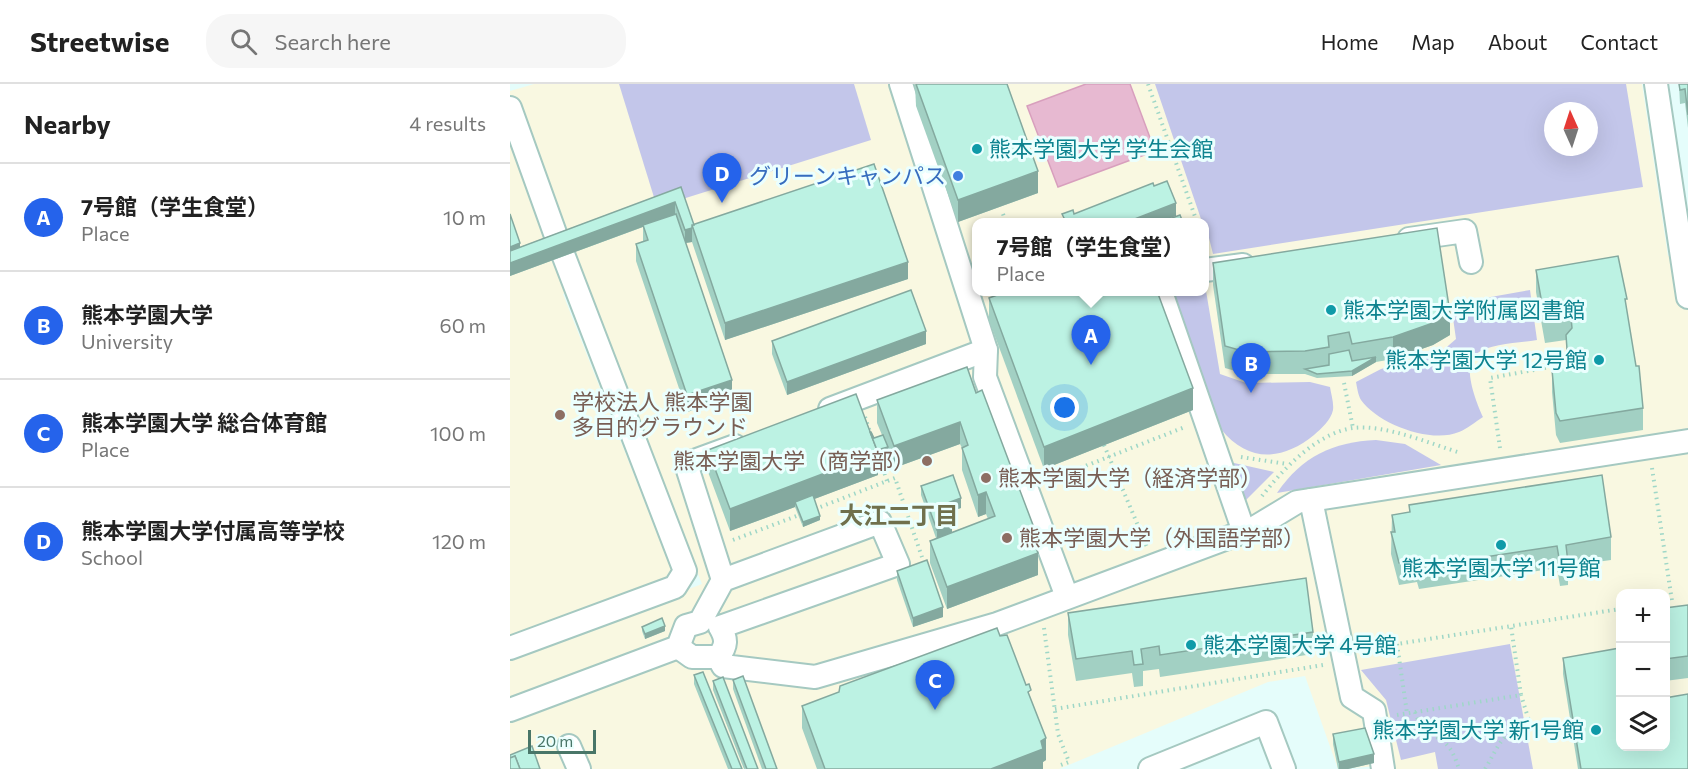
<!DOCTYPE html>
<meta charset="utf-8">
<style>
body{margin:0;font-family:Commissioner,"Noto Sans JP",sans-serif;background:#f6f6f6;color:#222}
.controls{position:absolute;right:18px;bottom:18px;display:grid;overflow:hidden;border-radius:12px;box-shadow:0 6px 24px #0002}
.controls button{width:54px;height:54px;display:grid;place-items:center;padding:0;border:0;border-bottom:2px solid #e0e0e0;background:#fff;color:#222;font:30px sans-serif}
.compass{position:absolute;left:1034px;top:18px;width:54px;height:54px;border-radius:50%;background:#fff;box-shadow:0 6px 24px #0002;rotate:357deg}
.scale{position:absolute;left:18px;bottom:15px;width:68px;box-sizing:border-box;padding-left:6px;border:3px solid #497668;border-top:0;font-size:16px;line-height:21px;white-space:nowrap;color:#497668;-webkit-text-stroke:4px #ebfffe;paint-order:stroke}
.you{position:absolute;left:555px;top:324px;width:21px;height:21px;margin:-15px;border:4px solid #fff;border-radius:50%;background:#1a73e8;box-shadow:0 0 0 9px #1a73e833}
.badge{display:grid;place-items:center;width:39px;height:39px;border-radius:50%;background:#2563eb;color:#fff;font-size:20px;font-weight:700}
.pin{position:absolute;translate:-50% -50px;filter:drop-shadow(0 2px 3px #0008)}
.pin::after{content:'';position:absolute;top:32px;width:21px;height:18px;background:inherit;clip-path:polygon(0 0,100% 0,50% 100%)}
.popup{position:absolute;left:462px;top:134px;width:237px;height:78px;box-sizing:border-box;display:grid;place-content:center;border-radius:12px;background:#fff;filter:drop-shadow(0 2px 4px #0005);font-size:20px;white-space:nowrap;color:#767676}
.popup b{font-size:22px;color:#222}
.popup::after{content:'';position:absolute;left:50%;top:100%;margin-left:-12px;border:12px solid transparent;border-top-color:#fff}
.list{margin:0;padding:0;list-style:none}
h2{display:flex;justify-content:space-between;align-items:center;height:78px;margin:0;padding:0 24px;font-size:26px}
h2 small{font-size:20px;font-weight:400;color:#767676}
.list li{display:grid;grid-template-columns:39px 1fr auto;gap:18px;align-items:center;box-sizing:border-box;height:108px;padding:0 24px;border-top:2px solid #e0e0e0}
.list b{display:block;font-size:22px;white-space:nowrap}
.list p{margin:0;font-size:20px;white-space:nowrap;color:#767676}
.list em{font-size:20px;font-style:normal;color:#767676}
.icon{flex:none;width:33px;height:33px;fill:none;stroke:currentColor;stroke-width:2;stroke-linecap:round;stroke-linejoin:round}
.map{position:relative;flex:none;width:1178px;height:685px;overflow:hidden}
header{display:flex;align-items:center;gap:36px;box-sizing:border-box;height:84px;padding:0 30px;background:#fff;border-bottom:2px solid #e0e0e0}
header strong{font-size:28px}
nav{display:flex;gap:33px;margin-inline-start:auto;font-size:21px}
.search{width:420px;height:54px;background:#f6f6f6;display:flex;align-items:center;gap:15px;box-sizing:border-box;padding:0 21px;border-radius:24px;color:#767676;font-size:22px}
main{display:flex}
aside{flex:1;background:#fff}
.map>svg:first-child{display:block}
.education{fill:#f9f8e1;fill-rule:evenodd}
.green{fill:#c3c6ea;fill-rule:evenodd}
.water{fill:#e7b9d1;stroke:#d89fbd;stroke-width:1.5}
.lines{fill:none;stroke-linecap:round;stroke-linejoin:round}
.minor-casing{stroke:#a5c9c1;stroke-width:26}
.path{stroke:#9fd7c7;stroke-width:4;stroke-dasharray:1.5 4.5;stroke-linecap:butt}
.minor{stroke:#fff;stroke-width:22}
.wall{fill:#a2d0c3}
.shaded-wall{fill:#84a99f}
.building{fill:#bcf2e3;stroke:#84a99f;stroke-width:1.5}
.culture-dot{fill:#0f9aa8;stroke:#ebfffe;stroke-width:2}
.shop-dot{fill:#3f7fe0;stroke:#ebfffe;stroke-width:2}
.education-dot{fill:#8d6e63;stroke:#ebfffe;stroke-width:2}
.labels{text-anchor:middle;stroke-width:6;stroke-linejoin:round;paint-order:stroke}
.culture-label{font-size:22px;fill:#0d838f;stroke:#ebfffe;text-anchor:start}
.shop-label{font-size:22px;fill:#366cbe;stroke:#ebfffe;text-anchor:end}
.education-label{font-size:22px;fill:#785e54;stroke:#ebfffe;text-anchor:start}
.neighbourhood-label{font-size:24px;font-weight:bold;fill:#70704c;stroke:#ebfffe}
</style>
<header>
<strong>Streetwise</strong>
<div class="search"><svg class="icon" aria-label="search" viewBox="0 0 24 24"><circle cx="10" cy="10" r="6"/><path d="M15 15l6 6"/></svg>Search here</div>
<nav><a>Home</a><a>Map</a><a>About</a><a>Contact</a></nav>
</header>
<main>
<aside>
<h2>Nearby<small>4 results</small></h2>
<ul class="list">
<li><span class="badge">A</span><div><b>7号館（学生食堂）</b><p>Place</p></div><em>10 m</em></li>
<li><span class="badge">B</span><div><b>熊本学園大学</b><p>University</p></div><em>60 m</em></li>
<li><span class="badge">C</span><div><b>熊本学園大学 総合体育館</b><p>Place</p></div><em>100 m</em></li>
<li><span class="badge">D</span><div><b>熊本学園大学付属高等学校</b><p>School</p></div><em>120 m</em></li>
</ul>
</aside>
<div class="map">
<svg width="1178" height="685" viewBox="0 0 1178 685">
<rect width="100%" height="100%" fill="#e5fdfb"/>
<path class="education" d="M24 0H1132L1158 172 1178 169V685H883L881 681 828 685 795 592 758 598 549 685H0V573L192 500 75 201 53 210 161 485 160 493 0 554V7ZM1043 27H1079V63H1043ZM467 138H695V208H467ZM1110 509H1156V662H1110Z"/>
<g class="green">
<path d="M109 0H344L361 56 147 123Z"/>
<path d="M645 0H1116L1133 103 703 170 695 138H692ZM1043 27H1079V63H1043Z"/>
<path d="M695 201 710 290 736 299 800 298 820 303C821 310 824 319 823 326 821 336 811 345 804 351 772 377 738 379 711 345L660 208H695Z"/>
<path d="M1020 206 1027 256C1009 259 980 259 966 270 951 281 967 320 973 333 965 338 957 345 949 348 921 360 868 340 851 316 848 311 847 303 846 298L871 285 931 268 946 255 941 220Z"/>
<path d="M866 356 895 360 931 381 767 409C792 372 823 358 866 356Z"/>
<path d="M724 379 764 388 735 417 731 413 721 383Z"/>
<path d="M1000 560 1023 685H928L925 668 891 676 876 616 851 586Z"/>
</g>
<path class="water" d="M576 0H620L645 67 548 103 517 22Z"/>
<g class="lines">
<g class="minor-casing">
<g id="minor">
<path d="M391 0 476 266 475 293 557 513"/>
<path d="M1146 0 1178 213"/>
<path d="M0 24 46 152 175 487 165 503 0 564"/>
<path d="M899 155 955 147 961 178"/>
<path d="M695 186 733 181"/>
<path d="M651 208 734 448"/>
<path d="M320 325 476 266"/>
<path d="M801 416 842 613 864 627 873 685"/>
<path d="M213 496 176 380 225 362"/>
<path d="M168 563 182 573H208"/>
<path d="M0 626 168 563 176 542 190 538 213 496 370 438 388 480 210 543C217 555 217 562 208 573L213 582 305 593 487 540 744 444 787 418 1178 357"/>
<path d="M59 662 69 685"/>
<path d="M640 685 756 638 774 685"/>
</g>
</g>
<g class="path">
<path d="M638 0 687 138"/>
<path d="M493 130 496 138"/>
<path d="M834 299 843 344"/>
<path d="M355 333 361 351"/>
<path d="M594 361 637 463"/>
<path d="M990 364 980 294 1051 281"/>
<path d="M367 367 377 397"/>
<path d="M731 373 777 380"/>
<path d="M1142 384 1162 517 1156 518"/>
<path d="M537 397 675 343"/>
<path d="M752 412C773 385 807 349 843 344 875 340 921 360 951 369"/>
<path d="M305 425 385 394 415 482"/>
<path d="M223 456 292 430"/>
<path d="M534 544 548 650 559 678 551 681 552 685"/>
<path d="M887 560 897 629"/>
<path d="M855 565 1110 525"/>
<path d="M545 625 813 581"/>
<path d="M905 628 913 648C935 654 942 663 949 685"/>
<path d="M887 631 1011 611 1001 542"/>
<path d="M975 685C988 664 992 645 1020 640L1011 611"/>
</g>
<use href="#minor" class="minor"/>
</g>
<g class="wall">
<path d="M405 0 528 109 448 138 406 22Z"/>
<path d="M1169 0H1178V44L1175 19 1170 20Z"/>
<path d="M171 103 184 141 398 195 215 256 182 158 176 159 222 313 177 328 126 177V160L133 157V143L0 192V130L10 163Z"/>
<path d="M703 179 940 251 923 261 883 275 866 278 842 292 807 294 795 290H736L715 284 703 201Z"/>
<path d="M1026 186 1117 229 1133 324V346L1050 359 1046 351 1042 308V286L1057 284 1056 256 1035 259 1026 208Z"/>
<path d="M479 214 683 326 534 385 479 236Z"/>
<path d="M262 257 416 260 277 311 262 270Z"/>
<path d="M457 283 523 455 528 491 437 525 420 479V457L426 454 411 411V402L451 424 437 428 442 448 478 435 476 430 468 433 452 386V364L450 360 384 384 378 367 368 371V391L304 415 310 436 293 443 285 423 220 447 198 388V366L360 348 364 354 372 351 367 339V316Z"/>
<path d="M899 421 1101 453V476L1058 482V501L1050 502 1047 484 909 505 907 498 889 501 881 470 882 431 899 428Z"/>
<path d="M387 487 433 533 403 543 387 496Z"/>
<path d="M1178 521V594L1155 597V524Z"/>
<path d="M558 529 803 548V570L650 593 649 585 633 587V602L624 603 622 589 566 597 558 551Z"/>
<path d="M132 543 155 547 135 555 132 547Z"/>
<path d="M490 552 521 616 536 676 533 678V685H307L292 644V622Z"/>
<path d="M1053 574 1110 663 1178 685H1068L1053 590Z"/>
<path d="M184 591 232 685H218L184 600Z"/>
<path d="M223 596 267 685H252L223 605Z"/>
<path d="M203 597 248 685H234L203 606Z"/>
<path d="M823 650 864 679 838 685H828L823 660Z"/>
</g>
<g class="shaded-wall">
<path d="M528 87V109L448 138V116Z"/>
<path d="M165 118V131L0 192V179Z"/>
<path d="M666 119V132L650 138H617Z"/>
<path d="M182 144V158L175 159V146Z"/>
<path d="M10 159V163L0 167V163Z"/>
<path d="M398 178V195L215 256V239Z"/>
<path d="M940 229V251L923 261 883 275V253Z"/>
<path d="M416 247V260L277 311V298Z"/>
<path d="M866 273V278L842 292V287Z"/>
<path d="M222 296V313L177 328V311Z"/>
<path d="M683 304V326L534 385V363Z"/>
<path d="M450 338V360L384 384V362Z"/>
<path d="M378 363V367L368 371V391L286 422 285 418V423L220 447V425Z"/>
<path d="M476 408V430L468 433V411Z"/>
<path d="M451 414V424L435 429V420Z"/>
<path d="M310 432V436L293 443V438Z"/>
<path d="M442 441V450L427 455V446Z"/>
<path d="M523 441V464L518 444Z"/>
<path d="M528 469V491L437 525V503Z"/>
<path d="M433 523V533L403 543V534Z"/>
<path d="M155 542V547L135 555V550Z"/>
<path d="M536 654V676L533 678V685H481Z"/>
<path d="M864 670V679L838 685H829V678Z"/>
</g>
<g class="building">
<path d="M406 0H497L528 87 448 116Z"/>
<path d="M1169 0H1178V31L1175 5 1170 6Z"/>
<path d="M364 80 398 178 215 239 182 141Z"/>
<path d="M657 97 666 119 617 138H556L552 130 563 126 564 130 643 99 644 102Z"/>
<path d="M171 103 184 141H182V144L175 146 165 118 0 179V167Z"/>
<path d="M0 130 10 159 0 163Z"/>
<path d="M166 130 222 296 177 311 126 160 138 156 133 141Z"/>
<path d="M670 131 672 136 665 138H651Z"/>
<path d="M927 144 940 229 923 239 883 253 842 260 839 248 818 252 819 263 795 267 736 268 715 262 703 179Z"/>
<path d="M1108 172 1117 215H1115L1126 282H1129L1133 324 1050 337 1046 329 1042 286 1068 282 1066 272H1062L1057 265 1056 251 1062 244 1061 234 1035 237 1026 186Z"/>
<path d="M401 206 416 247 277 298 262 257Z"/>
<path d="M498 207H647L683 304 534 363 479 214Z"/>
<path d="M839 266 842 277 866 273 842 287 807 290 795 285 819 281V270Z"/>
<path d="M457 283 466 309 472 306 523 441 518 444 528 469 437 503 420 457 485 432 476 408 468 411 452 364 458 361 450 338 384 362 367 316Z"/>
<path d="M346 310 368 369 220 425 198 366Z"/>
<path d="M360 348H361L364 354 373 351 378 363 367 366Z"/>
<path d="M443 391 451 414 435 420 442 441 427 446 411 402Z"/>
<path d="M1092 391 1101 453 1056 461 1058 479 1050 480 1047 462 909 483 907 476 889 479 881 448H885L882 431 900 428 899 421Z"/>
<path d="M303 411 310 432 293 438 285 418Z"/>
<path d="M417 476 433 523 403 534 387 487Z"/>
<path d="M796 494 803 548 650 571 649 562 631 565 633 580 624 581 622 567 566 575 558 529Z"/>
<path d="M1178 521V572L1155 575V524Z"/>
<path d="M152 534 155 542 135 550 132 543Z"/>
<path d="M487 544 490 552 497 551 516 601 519 600 521 606 518 608 536 654 531 657 533 665 481 685H315L292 622 329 608 330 602Z"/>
<path d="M1110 564V663H1155V614L1178 610V685H1071L1053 574Z"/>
<path d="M193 588 232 685H222L184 591Z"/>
<path d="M233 592 267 685H256L223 596Z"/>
<path d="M213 593 248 685H237L203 597Z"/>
<path d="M855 644 864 670 829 678 823 650Z"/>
<path d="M22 662 30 685H10L5 672 0 674V671Z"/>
<path d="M5 672 10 685H0V674Z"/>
</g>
<g class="culture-dot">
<circle cx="467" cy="65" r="6"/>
<circle cx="821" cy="226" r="6"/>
<circle cx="1089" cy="276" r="6"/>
<circle cx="991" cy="461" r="6"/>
<circle cx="681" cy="561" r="6"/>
<circle cx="1086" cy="646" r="6"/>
</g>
<circle class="shop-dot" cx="448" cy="92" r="6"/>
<g class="education-dot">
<circle cx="50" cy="331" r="6"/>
<circle cx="417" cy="377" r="6"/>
<circle cx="476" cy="394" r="6"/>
<circle cx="497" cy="454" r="6"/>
</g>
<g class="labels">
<g class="culture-label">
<text x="479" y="73">熊本学園大学 学生会館</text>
<text x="833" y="234">熊本学園大学附属図書館</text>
<text x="1077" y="284" text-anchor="end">熊本学園大学 12号館</text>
<text x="991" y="492" text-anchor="middle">熊本学園大学 11号館</text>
<text x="693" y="569">熊本学園大学 4号館</text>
<text x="1074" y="654" text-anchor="end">熊本学園大学 新1号館</text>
</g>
<g class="shop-label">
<text x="436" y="100">グリーンキャンパス</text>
</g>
<g class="education-label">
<text x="62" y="326">学校法人 熊本学園<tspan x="62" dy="25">多目的グラウンド</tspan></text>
<text x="405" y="385" text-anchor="end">熊本学園大学（商学部）</text>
<text x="488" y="402">熊本学園大学（経済学部）</text>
<text x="509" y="462">熊本学園大学（外国語学部）</text>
</g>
<g class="neighbourhood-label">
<text x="389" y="440">大江二丁目</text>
</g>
</g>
</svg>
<div class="controls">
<button>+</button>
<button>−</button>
<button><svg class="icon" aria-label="layers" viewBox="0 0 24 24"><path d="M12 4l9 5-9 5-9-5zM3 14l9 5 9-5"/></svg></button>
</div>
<svg class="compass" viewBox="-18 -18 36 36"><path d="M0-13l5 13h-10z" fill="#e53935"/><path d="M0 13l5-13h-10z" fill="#767676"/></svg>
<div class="scale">20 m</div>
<div class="you"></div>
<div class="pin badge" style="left:581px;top:281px">A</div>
<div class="popup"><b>7号館（学生食堂）</b>Place</div>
<div class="pin badge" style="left:741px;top:309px">B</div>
<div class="pin badge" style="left:425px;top:626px">C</div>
<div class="pin badge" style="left:212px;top:119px">D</div>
</div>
</main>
